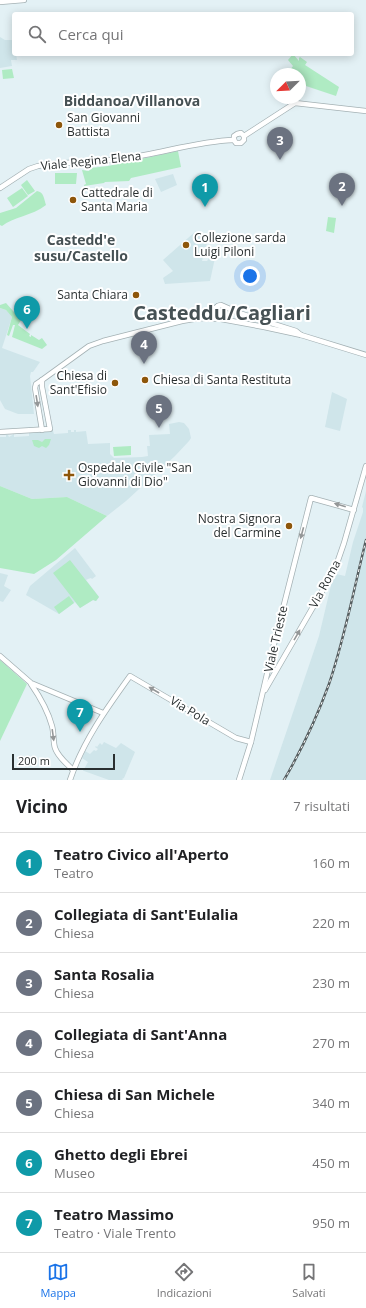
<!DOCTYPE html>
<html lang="it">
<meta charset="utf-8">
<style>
body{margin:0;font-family:"Open Sans",sans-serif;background:#f2f2f2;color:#202124}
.compass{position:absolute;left:270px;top:68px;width:36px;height:36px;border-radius:50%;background:#fff;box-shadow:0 2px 10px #0003;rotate:246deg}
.scale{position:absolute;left:12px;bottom:10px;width:103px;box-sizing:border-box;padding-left:4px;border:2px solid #292f30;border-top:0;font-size:11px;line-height:14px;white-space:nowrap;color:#292f30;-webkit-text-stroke:3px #fff;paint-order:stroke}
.you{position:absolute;left:250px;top:276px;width:14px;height:14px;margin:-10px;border:3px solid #fff;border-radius:50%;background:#1a73e8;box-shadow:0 0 0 6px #1a73e833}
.badge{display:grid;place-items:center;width:26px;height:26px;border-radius:50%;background:#1a73e8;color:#fff;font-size:13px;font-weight:700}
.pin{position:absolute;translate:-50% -33px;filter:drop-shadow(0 1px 2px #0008)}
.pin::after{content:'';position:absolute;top:21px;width:14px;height:12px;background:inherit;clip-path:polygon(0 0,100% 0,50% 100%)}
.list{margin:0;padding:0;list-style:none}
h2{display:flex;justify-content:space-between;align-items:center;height:52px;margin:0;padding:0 16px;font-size:17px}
h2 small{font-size:13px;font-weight:400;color:#757577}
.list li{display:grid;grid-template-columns:26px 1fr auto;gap:12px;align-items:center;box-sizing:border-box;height:60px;padding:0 16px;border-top:1px solid #e0e0e0}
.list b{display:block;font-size:15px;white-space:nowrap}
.list p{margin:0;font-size:13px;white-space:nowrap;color:#757577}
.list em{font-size:13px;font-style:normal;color:#757577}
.icon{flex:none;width:22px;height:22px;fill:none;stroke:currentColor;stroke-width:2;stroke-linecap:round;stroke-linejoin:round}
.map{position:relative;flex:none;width:366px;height:780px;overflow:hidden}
.search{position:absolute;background:#fff;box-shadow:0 2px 10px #0003;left:12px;right:12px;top:12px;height:44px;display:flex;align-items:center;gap:10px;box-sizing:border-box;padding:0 14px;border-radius:4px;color:#757577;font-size:15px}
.sheet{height:472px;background:#fff}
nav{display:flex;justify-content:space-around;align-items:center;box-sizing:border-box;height:56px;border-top:1px solid #e0e0e0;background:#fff;font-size:11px;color:#757577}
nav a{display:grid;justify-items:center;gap:2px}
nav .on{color:#1a73e8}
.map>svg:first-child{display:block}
.built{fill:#cfe5ea}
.green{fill:#afebc3}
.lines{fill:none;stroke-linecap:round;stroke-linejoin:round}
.secondary-casing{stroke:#a4b1b4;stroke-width:6}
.secondary{stroke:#fff;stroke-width:4.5}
.rail-casing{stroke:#565e60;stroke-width:2.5}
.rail{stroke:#fff;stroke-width:1;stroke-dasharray:3;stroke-linecap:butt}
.oneway{fill:#949798}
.poi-dot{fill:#8d560a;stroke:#fff;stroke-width:1.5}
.labels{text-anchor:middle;stroke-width:4;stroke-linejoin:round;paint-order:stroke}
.poi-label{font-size:12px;fill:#292f30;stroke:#fff;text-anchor:start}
.street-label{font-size:12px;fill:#292f30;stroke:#fff}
.quarter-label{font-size:14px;font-weight:bold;fill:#465154;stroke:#fff}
.town-label{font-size:20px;font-weight:bold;fill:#465154;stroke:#fff}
</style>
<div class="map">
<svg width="366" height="780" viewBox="0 0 366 780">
<rect width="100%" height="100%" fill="#e3f1f5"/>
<g class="built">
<path d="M0 37 5 40H12L14 42V54H16L17 60H11L12 66 0 68Z"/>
<path d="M173 174 177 185 161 192 155 179Z"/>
<path d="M196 231 207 243 202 261H207L210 257 215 258 210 281 165 284 163 278 173 271 163 260Z"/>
<path d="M0 308 6 310 12 317 2 348 40 362 33 372H31L30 376 34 414H18L5 409 0 400Z"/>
<path d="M332 392 347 399 340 431 325 427Z"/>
<path d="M179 422 184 423 189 429 191 438 189 441 175 456 126 501 107 516 67 497 32 499 0 486V437H6V435H8L9 437 14 434V437L29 436V433L53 431 54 434 68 433V430H71V432H74V430H76V432L86 431 88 444 110 443V454L114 458 142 457 148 456 147 446H150L149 435 170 434 169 424Z"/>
<path d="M366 491V780H270L319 636 332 581 336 574 345 576 353 542 363 512V508L362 507Z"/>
<path d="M75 548 96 576 92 579 91 578 88 579 86 580 99 597 96 601 93 600 80 608 75 602 59 614 26 595 30 586Z"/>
<path d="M0 573 8 575 4 586 11 590 3 602 0 601Z"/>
<path d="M104 742 116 748 121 743 135 752 124 778 122 779 123 780H109L84 771H83L88 762 82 758 85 751 90 754 94 750 96 751 98 749 95 747 96 746 97 747 100 743 102 745Z"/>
</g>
<g class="green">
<path d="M293 54 299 61V58L300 57 307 62 305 65 339 87 336 96 300 84V74H292L290 70 293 66 288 60Z"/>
<path d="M12 69 14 78 3 79 2 70Z"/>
<path d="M178 151 181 167 131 178 129 181 105 182 104 183 84 186V185L86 184 82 170 89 171 91 168 108 166Z"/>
<path d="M55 173H77L76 184H55Z"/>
<path d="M27 180 35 191 28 195 21 185Z"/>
<path d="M22 188 28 196 13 207 7 198Z"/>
<path d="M37 191C44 192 44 199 46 205 32 216 13 217 2 226L0 225V213L16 208Z"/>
<path d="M328 217 336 218 334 233 326 231Z"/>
<path d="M6 303 21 320 18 325 30 334 29 336 31 337V335L39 340 42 338 47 345 42 349 12 337 15 325H13L9 336 7 335 12 317 6 310 0 308V305Z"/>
<path d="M45 439H51L49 445 46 448 42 446 39 448 34 446 32 440H38L42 442Z"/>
<path d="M131 446V455L114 456 113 447Z"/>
<path d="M0 486 32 499 67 497 107 516 56 560 34 574 0 568Z"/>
<path d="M70 560 99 597 96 601 93 600 80 608 53 573Z"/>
<path d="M69 596 74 603 59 614 54 607Z"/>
<path d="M0 660 27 684 0 741Z"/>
</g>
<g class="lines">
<g class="secondary-casing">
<g id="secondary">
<path d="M0 2 24 0"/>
<path d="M244 136 295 103 366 111"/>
<path d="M234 140 236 143H241L244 140V136"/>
<path d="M234 140V136L237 134 241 133 244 136"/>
<path d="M0 188 29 169 38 166C67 161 98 163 127 158 163 153 198 141 234 140"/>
<path d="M218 306 221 305 239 313 296 331 301 335"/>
<path d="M201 318 218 306"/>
<path d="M42 430 35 388 36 384 42 380 89 346 103 341 182 321 200 318 221 319 264 327 301 335 366 355"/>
<path d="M0 432 50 429 42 387V380"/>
<path d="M0 656 31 683 103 713"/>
<path d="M31 684C40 697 48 711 52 726 54 733 53 742 55 748 58 757 67 764 73 770"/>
<path d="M265 690 335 569 344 543 366 466"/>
<path d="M70 780C83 741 107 708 130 676L236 738 251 742"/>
<path d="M239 780 251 742 275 640 311 498 354 510"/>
</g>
</g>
<use href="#secondary" class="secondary"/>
<g class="rail-casing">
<path id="rail" d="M284 780C302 749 317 717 329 684 345 637 354 588 366 540"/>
</g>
<use href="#rail" class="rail"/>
</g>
<defs><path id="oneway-solid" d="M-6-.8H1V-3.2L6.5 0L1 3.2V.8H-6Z"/></defs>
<g class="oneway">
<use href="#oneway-solid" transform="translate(37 401) rotate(81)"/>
<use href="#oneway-solid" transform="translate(340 505) rotate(-164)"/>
<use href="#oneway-solid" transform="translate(302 533) rotate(105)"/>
<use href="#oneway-solid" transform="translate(297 635) rotate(-60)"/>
<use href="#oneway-solid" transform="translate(154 690) rotate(-150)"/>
<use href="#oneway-solid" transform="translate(53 735) rotate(82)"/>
</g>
<g class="poi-dot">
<circle cx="59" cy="125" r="4"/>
<circle cx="73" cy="200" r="4"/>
<circle cx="186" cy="245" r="4"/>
<circle cx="136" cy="295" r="4"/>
<circle cx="145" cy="380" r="4"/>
<circle cx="115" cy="383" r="4"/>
<path d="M67 469h4v4h4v4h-4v4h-4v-4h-4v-4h4z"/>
<circle cx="289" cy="526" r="4"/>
</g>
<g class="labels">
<g class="poi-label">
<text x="67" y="122">San Giovanni<tspan x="67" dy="14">Battista</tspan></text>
<text x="81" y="197">Cattedrale di<tspan x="81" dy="14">Santa Maria</tspan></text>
<text x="194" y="242">Collezione sarda<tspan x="194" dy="14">Luigi Piloni</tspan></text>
<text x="128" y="299" text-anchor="end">Santa Chiara</text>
<text x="107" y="380" text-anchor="end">Chiesa di<tspan x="107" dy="14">Sant'Efisio</tspan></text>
<text x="153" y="384">Chiesa di Santa Restituta</text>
<text x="78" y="472">Ospedale Civile "San<tspan x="78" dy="14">Giovanni di Dio"</tspan></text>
<text x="281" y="523" text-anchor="end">Nostra Signora<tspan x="281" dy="14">del Carmine</tspan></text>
</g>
<g class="street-label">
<text transform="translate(91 161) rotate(-6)" y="4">Viale Regina Elena</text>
<text transform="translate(325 584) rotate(-62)" y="4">Via Roma</text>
<text transform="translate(276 639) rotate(-77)" y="4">Viale Trieste</text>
<text transform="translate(190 711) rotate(31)" y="4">Via Pola</text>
</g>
<g class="quarter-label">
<text x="132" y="106">Biddanoa/Villanova</text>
<text x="81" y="245">Castedd'e<tspan x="81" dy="16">susu/Castello</tspan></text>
</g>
<g class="town-label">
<text x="222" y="320">Casteddu/Cagliari</text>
</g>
</g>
</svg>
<svg class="compass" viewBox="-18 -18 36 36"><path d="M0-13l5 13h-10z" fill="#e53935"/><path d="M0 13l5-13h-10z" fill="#757577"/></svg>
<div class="scale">200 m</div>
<div class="you"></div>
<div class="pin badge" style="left:205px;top:207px;background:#0f9aa8">1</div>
<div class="pin badge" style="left:342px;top:206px;background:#6b7280">2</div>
<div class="pin badge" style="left:280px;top:160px;background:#6b7280">3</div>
<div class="pin badge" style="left:144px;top:364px;background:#6b7280">4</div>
<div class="pin badge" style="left:159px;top:428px;background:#6b7280">5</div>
<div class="pin badge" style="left:27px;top:329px;background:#0f9aa8">6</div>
<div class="pin badge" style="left:80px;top:732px;background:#0f9aa8">7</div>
<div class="search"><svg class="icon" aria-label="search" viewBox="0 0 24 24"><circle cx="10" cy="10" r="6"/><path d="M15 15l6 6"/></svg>Cerca qui</div>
</div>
<section class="sheet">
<h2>Vicino<small>7 risultati</small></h2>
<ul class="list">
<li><span class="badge" style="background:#0f9aa8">1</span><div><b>Teatro Civico all'Aperto</b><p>Teatro</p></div><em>160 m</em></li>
<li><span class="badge" style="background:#6b7280">2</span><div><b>Collegiata di Sant'Eulalia</b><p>Chiesa</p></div><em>220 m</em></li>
<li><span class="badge" style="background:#6b7280">3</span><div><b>Santa Rosalia</b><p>Chiesa</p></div><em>230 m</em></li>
<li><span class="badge" style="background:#6b7280">4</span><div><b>Collegiata di Sant'Anna</b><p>Chiesa</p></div><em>270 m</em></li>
<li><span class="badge" style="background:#6b7280">5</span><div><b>Chiesa di San Michele</b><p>Chiesa</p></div><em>340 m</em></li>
<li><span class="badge" style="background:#0f9aa8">6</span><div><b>Ghetto degli Ebrei</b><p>Museo</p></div><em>450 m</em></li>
<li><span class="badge" style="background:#0f9aa8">7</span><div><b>Teatro Massimo</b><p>Teatro · Viale Trento</p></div><em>950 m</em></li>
</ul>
</section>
<nav>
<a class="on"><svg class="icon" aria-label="map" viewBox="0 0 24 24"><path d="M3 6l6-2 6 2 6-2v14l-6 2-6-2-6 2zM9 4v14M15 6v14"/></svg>Mappa</a>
<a><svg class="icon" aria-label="directions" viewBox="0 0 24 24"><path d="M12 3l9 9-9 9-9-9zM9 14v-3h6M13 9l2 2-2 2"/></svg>Indicazioni</a>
<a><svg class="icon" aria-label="saved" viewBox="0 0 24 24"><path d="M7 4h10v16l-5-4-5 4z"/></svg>Salvati</a>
</nav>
